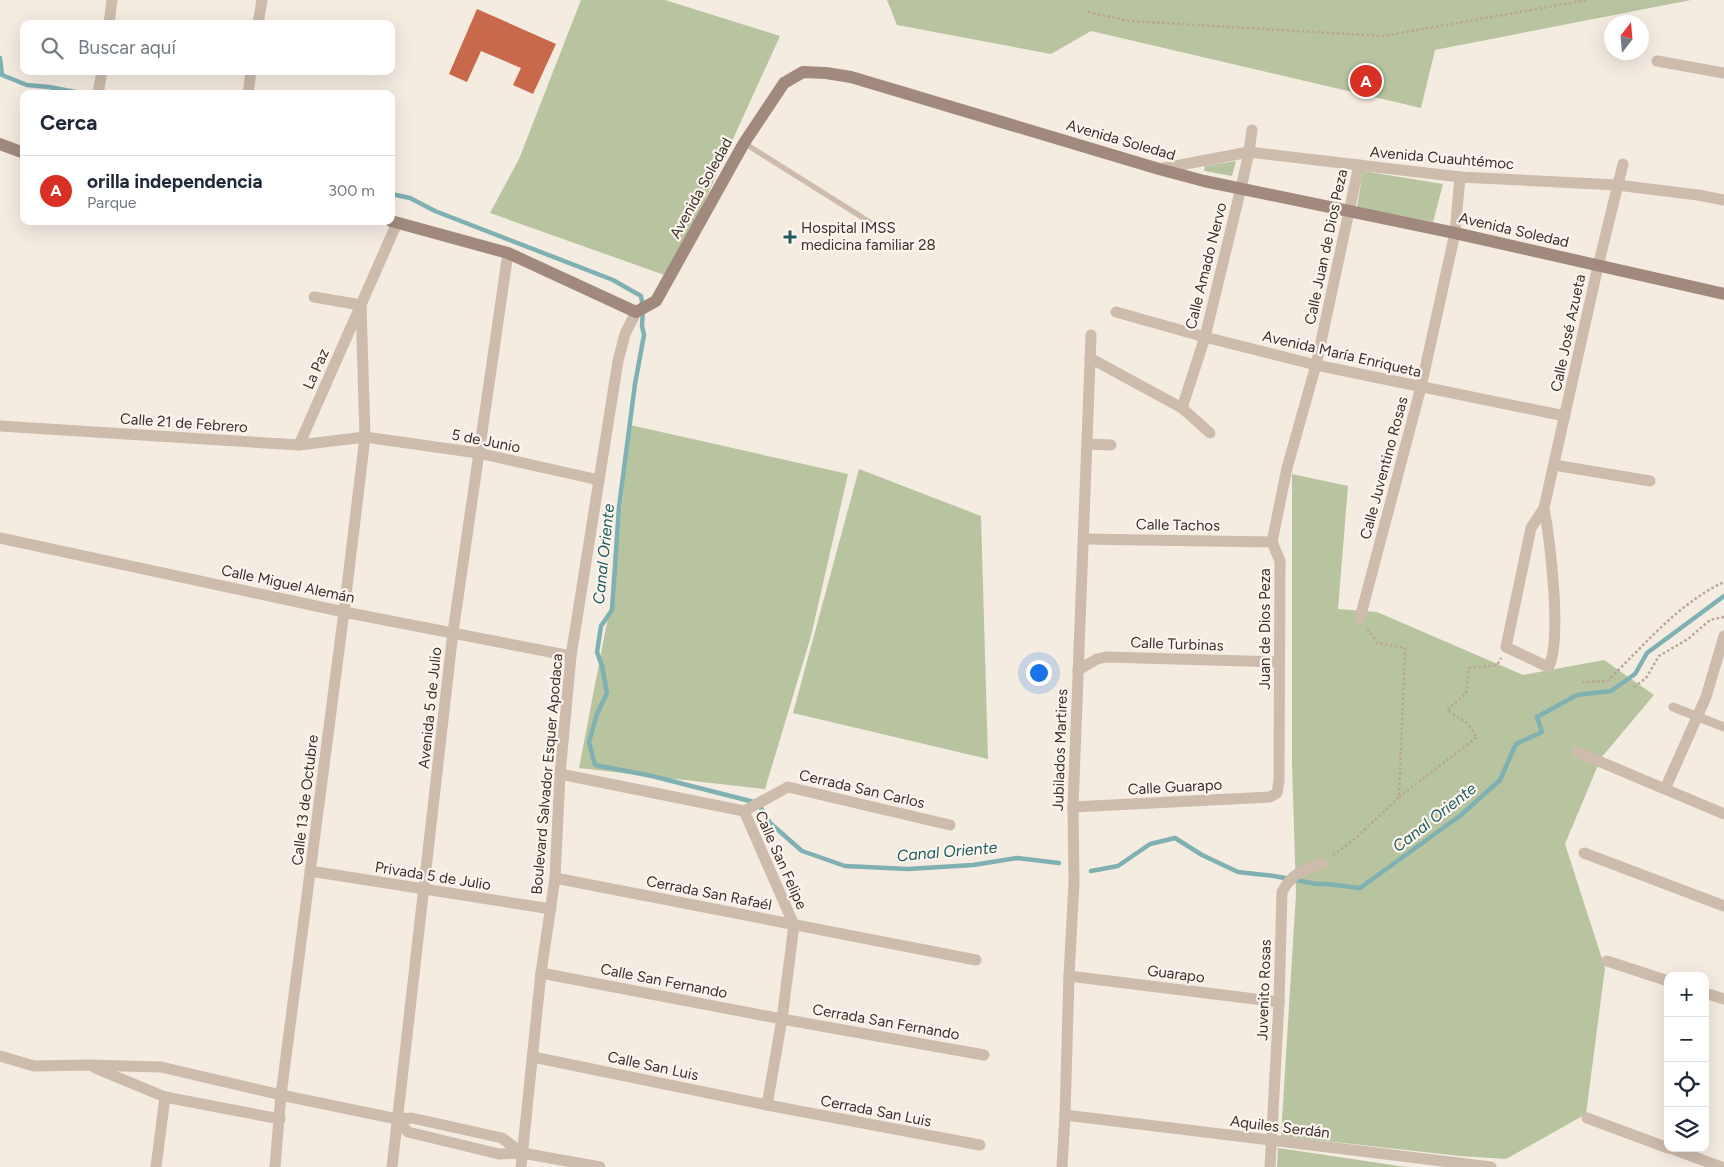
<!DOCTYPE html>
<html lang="es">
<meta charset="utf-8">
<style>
body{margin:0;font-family:Figtree,sans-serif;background:#f6f6f7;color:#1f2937}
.controls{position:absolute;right:15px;bottom:15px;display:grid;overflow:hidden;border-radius:10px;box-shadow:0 5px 20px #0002}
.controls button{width:45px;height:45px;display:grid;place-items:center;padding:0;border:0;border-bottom:1px solid #e0e1e3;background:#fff;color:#1f2937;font:25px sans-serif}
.compass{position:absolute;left:1604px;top:15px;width:45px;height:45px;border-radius:50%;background:#fff;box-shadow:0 5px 20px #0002;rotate:16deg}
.you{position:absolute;left:1038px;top:672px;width:18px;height:18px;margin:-12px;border:4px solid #fff;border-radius:50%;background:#1a73e8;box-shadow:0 0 0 8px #1a73e833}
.badge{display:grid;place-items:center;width:32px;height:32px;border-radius:50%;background:#d93025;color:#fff;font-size:16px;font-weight:700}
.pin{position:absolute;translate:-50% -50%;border:2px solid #fff;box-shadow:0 1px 5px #0006}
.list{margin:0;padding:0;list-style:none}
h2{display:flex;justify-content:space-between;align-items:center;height:65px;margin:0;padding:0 20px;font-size:21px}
h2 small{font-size:16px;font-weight:400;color:#747a83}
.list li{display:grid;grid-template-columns:32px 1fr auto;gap:15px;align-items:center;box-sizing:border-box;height:70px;padding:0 20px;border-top:1px solid #e0e1e3}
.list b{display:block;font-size:19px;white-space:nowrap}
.list p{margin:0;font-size:16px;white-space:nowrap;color:#747a83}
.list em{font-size:16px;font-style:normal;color:#747a83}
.icon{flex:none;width:28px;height:28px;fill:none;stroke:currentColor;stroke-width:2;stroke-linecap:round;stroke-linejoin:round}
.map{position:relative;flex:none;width:1724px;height:1167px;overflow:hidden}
.search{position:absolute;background:#fff;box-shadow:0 5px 20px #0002;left:20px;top:20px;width:375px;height:55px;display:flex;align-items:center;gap:12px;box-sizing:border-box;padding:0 18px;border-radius:10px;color:#747a83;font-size:19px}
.panel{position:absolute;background:#fff;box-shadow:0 5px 20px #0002;left:20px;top:90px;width:375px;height:135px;border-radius:10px}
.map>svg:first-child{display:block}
.green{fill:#b8c4a0}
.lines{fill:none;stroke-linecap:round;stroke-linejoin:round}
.stream{stroke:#7fb0b2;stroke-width:4.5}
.building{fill:#c8694b}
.path{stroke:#b9a596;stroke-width:2.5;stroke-dasharray:2.5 2.5;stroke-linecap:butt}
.service{stroke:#cdbbac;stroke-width:5.5}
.pedestrian{stroke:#cdbbac;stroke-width:9}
.minor{stroke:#cdbbac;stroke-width:11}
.secondary{stroke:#a18a7d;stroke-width:12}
.poi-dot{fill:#1f5a5e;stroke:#fbf5ee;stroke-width:2}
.labels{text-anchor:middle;stroke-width:4.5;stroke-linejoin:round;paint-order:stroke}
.street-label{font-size:15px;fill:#3b302b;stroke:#fbf5ee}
.poi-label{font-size:15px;fill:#3b302b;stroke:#fbf5ee;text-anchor:start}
.water-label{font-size:16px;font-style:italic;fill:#1f5a5e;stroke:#fbf5ee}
</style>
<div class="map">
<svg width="1724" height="1167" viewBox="0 0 1724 1167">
<rect width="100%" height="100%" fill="#f4ebe1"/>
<g class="green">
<path d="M581 0H665L780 36 670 277 490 213 519 159Z"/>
<path d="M887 0H1691L1435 50 1421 108 1091 31 1051 54 897 25Z"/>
<path d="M1236 161 1232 176 1204 171 1205 166Z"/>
<path d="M1363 171 1443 184 1433 222 1357 207Z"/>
<path d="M630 425 848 474 811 636 765 789 579 768 613 591Z"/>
<path d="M859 469 981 516 988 759 793 713Z"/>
<path d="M1292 474 1348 486 1338 609 1377 612 1523 675 1604 660 1654 695 1601 758 1565 844 1605 968 1586 1114 1506 1159 1460 1156 1281 1136 1296 894 1292 763Z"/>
<path d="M1278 1148 1406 1167H1277Z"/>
</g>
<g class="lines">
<g class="stream">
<path d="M0 58 2 75 27 85 49 87 86 94"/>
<path d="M391 194 410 198 435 211 613 280 641 296 643 308 642 326 644 335 635 384 619 507 612 610 601 626 597 652 602 666 607 693 597 714 589 742 595 765 652 776 758 803 770 823 802 851 845 866 908 869 973 865 1017 858 1059 863"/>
<path d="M1091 871 1118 866 1150 844 1175 838 1202 855 1238 872 1274 876 1317 884H1326L1360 888 1461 815 1500 780 1516 744 1542 732 1537 717 1577 695 1611 691 1635 674 1647 653 1724 596"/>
</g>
</g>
<path class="building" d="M477 9 556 44 533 94 513 85 521 68 481 51 467 82 449 74Z"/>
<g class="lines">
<g class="path">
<path d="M1088 12 1129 21 1382 36 1588 0"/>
<path d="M1582 682 1607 681C1644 646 1677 604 1724 582"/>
<path d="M1634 687 1646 678 1659 656 1688 639 1710 620 1724 617"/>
<path d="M1399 797 1477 737 1467 723 1447 710 1466 694 1469 668 1497 665 1501 658"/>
<path d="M1333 855 1356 838 1399 797 1405 648 1377 643 1367 628"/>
</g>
<path class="service" d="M744 143 876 226"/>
<path class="pedestrian" d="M1673 707 1724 727"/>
<g class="minor">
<path d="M109 24 112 0"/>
<path d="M258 24 262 0"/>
<path d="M1657 61 1724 73"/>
<path d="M98 94 102 71"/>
<path d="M248 94 251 71"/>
<path d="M1159 169 1249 152 1460 177 1617 185 1698 195 1724 200"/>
<path d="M314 297 361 305"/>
<path d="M1116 312 1205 337 1316 365 1565 416"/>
<path d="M1090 358 1182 408 1210 433"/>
<path d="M1182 408 1205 337 1241 188 1249 152 1252 130"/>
<path d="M0 426 299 445 365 437 478 453 599 480"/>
<path d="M1087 444 1111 445"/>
<path d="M299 445 397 223"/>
<path d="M1554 465 1650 481"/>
<path d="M1544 508C1550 540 1562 639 1549 666L1544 665 1506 647 1531 528 1544 508 1598 266 1623 164"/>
<path d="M0 538 344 612 571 656"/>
<path d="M1083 539 1272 542"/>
<path d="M1360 618 1421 387 1455 233 1460 177"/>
<path d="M1078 670 1097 659 1106 657 1279 662"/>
<path d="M1577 752 1724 814"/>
<path d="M560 774 744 811"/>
<path d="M1665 789 1706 697 1724 636"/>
<path d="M1073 807 1270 797 1277 793 1279 781 1280 561 1272 542 1287 468 1316 365 1359 165"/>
<path d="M744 811 794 925 782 1019 767 1105"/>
<path d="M744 811 788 787 950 825"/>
<path d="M1584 853 1724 906"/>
<path d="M310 871 551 909"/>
<path d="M555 878 976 960"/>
<path d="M1607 961 1668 981"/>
<path d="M541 973 782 1019 984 1055"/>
<path d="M1069 976 1279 1002"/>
<path d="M1705 993 1724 999"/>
<path d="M0 1056 34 1066 87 1065 161 1067 281 1095 397 1119 412 1118 502 1138 522 1153"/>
<path d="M533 1057 767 1105 980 1145"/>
<path d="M95 1068 165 1097 280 1119"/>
<path d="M1065 1115 1491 1167"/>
<path d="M1587 1118 1668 1148"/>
<path d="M397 1119 408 1132 499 1154 522 1153 600 1167"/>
<path d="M1670 1148 1721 1167"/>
<path d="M156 1167 165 1097"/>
<path d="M275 1167 281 1095 344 612 365 437 361 305"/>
<path d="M392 1167 453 632 508 253"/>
<path d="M521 1167 541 973 555 878 560 774 571 656 618 361 625 334 636 312"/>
<path d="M1062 1167 1065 1115 1069 976 1074 882 1073 807 1091 335"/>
<path d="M1270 1167 1279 1002 1282 892C1292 873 1302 871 1322 863"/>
</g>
<g class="secondary">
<path d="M0 144 24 153"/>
<path d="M391 221 508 253 636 312 656 301 744 143 784 83 803 72 826 73 851 77 1159 169 1204 181 1455 233 1724 294"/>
</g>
</g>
<path class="poi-dot" d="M787.5 229.5h5v5h5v5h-5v5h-5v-5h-5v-5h5z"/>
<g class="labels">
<g class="street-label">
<text transform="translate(1121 140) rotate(16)" y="5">Avenida Soledad</text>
<text transform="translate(1442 158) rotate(5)" y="5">Avenida Cuauhtémoc</text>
<text transform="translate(701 188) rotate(-61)" y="5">Avenida Soledad</text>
<text transform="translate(1514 230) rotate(13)" y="5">Avenida Soledad</text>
<text transform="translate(1326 247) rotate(-78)" y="5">Calle Juan de Dios Peza</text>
<text transform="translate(1206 266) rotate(-76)" y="5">Calle Amado Nervo</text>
<text transform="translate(1568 333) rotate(-78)" y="5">Calle José Azueta</text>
<text transform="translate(1342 354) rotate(13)" y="5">Avenida María Enriqueta</text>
<text transform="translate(316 369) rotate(-66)" y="5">La Paz</text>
<text transform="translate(184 423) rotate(4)" y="5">Calle 21 de Febrero</text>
<text transform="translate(486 441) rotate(11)" y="5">5 de Junio</text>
<text transform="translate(1384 468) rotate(-75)" y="5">Calle Juventino Rosas</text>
<text transform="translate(1178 525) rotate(1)" y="5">Calle Tachos</text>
<text transform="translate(288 584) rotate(12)" y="5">Calle Miguel Alemán</text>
<text transform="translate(1265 629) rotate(-90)" y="5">Juan de Dios Peza</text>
<text transform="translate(1177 644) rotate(2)" y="5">Calle Turbinas</text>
<text transform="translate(430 708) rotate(-84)" y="5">Avenida 5 de Julio</text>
<text transform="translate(1060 750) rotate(-88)" y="5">Jubilados Martires</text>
<text transform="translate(547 774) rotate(-85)" y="5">Boulevard Salvador Esquer Apodaca</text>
<text transform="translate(1175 787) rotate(-3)" y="5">Calle Guarapo</text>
<text transform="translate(862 789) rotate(13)" y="5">Cerrada San Carlos</text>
<text transform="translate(305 800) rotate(-83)" y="5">Calle 13 de Octubre</text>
<text transform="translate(781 860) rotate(66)" y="5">Calle San Felipe</text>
<text transform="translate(433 876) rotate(9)" y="5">Privada 5 de Julio</text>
<text transform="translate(709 893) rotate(11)" y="5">Cerrada San Rafaél</text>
<text transform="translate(1176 974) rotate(7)" y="5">Guarapo</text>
<text transform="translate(664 981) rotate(11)" y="5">Calle San Fernando</text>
<text transform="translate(1264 990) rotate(-88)" y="5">Juvenito Rosas</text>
<text transform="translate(886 1022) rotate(10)" y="5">Cerrada San Fernando</text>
<text transform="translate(653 1066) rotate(12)" y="5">Calle San Luis</text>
<text transform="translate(876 1111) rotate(11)" y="5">Cerrada San Luis</text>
<text transform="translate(1280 1127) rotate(7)" y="5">Aquiles Serdán</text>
</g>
<g class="poi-label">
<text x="801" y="233">Hospital IMSS<tspan x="801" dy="17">medicina familiar 28</tspan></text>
</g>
<g class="water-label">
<text transform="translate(603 554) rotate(-84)" y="6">Canal Oriente</text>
<text transform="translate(1434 817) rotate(-38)" y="6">Canal Oriente</text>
<text transform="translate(947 851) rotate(-5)" y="6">Canal Oriente</text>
</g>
</g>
</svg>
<div class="controls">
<button>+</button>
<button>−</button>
<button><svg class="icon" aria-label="locate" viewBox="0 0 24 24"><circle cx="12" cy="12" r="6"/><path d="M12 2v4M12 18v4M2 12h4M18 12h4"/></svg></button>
<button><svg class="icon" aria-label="layers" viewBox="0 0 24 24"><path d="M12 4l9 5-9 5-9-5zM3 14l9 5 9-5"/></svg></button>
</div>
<svg class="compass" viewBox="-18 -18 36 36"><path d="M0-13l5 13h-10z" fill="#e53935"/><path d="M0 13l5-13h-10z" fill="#747a83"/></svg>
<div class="you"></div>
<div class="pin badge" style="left:1366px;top:81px">A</div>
<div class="search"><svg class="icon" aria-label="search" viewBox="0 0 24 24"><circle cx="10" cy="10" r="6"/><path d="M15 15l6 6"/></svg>Buscar aquí</div>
<section class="panel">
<h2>Cerca<small></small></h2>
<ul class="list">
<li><span class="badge">A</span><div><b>orilla independencia</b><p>Parque</p></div><em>300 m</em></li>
</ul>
</section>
</div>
